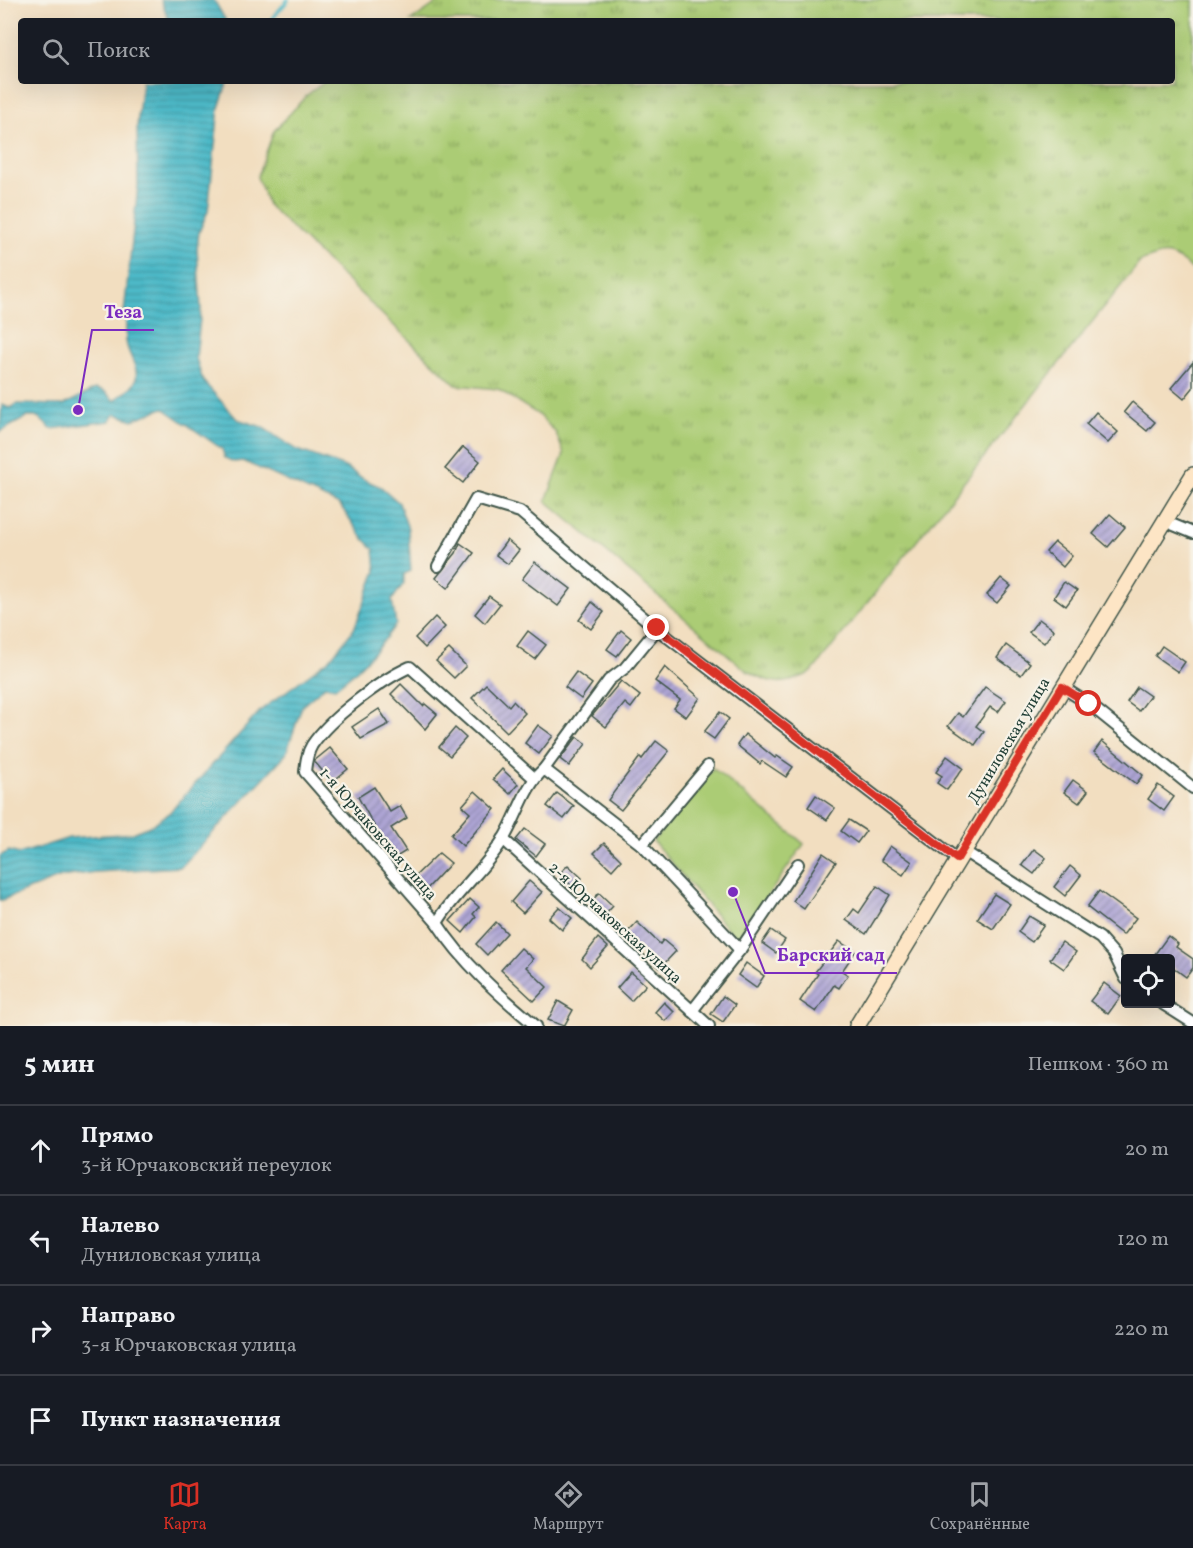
<!DOCTYPE html>
<html lang="ru">
<meta charset="utf-8">
<style>
body{margin:0;font-family:Vollkorn,serif;background:#20242c;color:#f1f3f6}
.controls{position:absolute;right:18px;bottom:18px;display:grid;overflow:hidden;border-radius:6px;box-shadow:0 6px 24px #0002}
.controls button{width:54px;height:54px;display:grid;place-items:center;padding:0;border:0;border-bottom:2px solid #363941;background:#171b24;color:#f1f3f6;font:30px sans-serif}
.stop{position:absolute;width:18px;height:18px;margin:-14px;border:4px solid #d93025;border-radius:50%;background:#fff}
.stop.end{background:#d93025;border-color:#fff;box-shadow:0 2px 6px #0008}
.list{margin:0;padding:0;list-style:none}
h2{display:flex;justify-content:space-between;align-items:center;height:78px;margin:0;padding:0 24px;font-size:26px}
h2 small{font-size:20px;font-weight:400;color:#9ea1a6}
.list li{display:grid;grid-template-columns:39px 1fr auto;gap:18px;align-items:center;box-sizing:border-box;height:90px;padding:0 24px;border-top:2px solid #363941}
.list b{display:block;font-size:22px;white-space:nowrap}
.list p{margin:0;font-size:20px;white-space:nowrap;color:#9ea1a6}
.list em{font-size:20px;font-style:normal;color:#9ea1a6}
.icon{flex:none;width:33px;height:33px;fill:none;stroke:currentColor;stroke-width:2;stroke-linecap:round;stroke-linejoin:round}
.map{position:relative;flex:none;width:1193px;height:1026px;overflow:hidden}
.search{position:absolute;background:#171b24;box-shadow:0 6px 24px #0002;left:18px;right:18px;top:18px;height:66px;display:flex;align-items:center;gap:15px;box-sizing:border-box;padding:0 21px;border-radius:6px;color:#9ea1a6;font-size:22px}
.sheet{height:438px;background:#171b24}
nav{display:flex;justify-content:space-around;align-items:center;box-sizing:border-box;height:84px;border-top:2px solid #363941;background:#171b24;font-size:16px;color:#9ea1a6}
nav a{display:grid;justify-items:center;gap:3px}
nav .on{color:#d93025}
.map>svg:first-child{display:block}
.grass{fill:url(#grass-tufts);stroke:#658454;stroke-width:1.5}
.park{fill:#abcc74;stroke:#658454;stroke-width:1.5}
.water{fill:url(#water-rules);stroke:#367b7e;stroke-width:1.5}
.lines{fill:none;stroke-linecap:round;stroke-linejoin:round}
.stream{stroke:#4db9c8;stroke-width:4}
.building{fill:url(#building-hatch)}
.street-casing{stroke:#3f5549;stroke-width:14}
.secondary-casing{stroke:#3f5549;stroke-width:18}
.street{stroke:#fff;stroke-width:10}
.secondary{stroke:#fde5c5;stroke-width:15}
.route{stroke:#d93025;stroke-width:8}
.labels{text-anchor:middle;stroke-width:4.5;stroke-linejoin:round;paint-order:stroke}
.street-label{font-size:16px;fill:#1f3d34;stroke:#f7f3e8}
.leader{fill:none;stroke:#7b2cbf;stroke-width:2}
.callout-dot{fill:#7b2cbf;stroke:#f7f3e8;stroke-width:2}
.callout-label{font-size:18px;text-anchor:middle;font-weight:bold;fill:#7b2cbf;stroke:#f7f3e8;stroke-width:4.5;stroke-linejoin:round;paint-order:stroke}
</style>
<div class="map">
<svg width="1193" height="1026" viewBox="0 0 1193 1026">
<defs>
<pattern id="grass-tufts" width="24" height="20" patternUnits="userSpaceOnUse" patternTransform="scale(1.5)"><rect width="24" height="20" fill="#abcc74"/><path d="M3 7l-1-3M5 7V3M7 7l1-3M15 17l-1-3M17 17v-4M19 17l1-3" fill="none" stroke="#8ba760"/></pattern>
<pattern id="water-rules" width="6" height="5" patternUnits="userSpaceOnUse" patternTransform="scale(1.5)"><rect width="6" height="5" fill="#4db9c8"/><path d="M0 2.5h6" fill="none" stroke="#3f98a3"/></pattern>
<pattern id="building-hatch" width="6" height="6" patternUnits="userSpaceOnUse" patternTransform="scale(1.5)"><rect width="6" height="6" fill="#ada4d4"/><path d="M-1 1l2-2M0 6l6-6M5 7l2-2" fill="none" stroke="#8c87ad"/></pattern>
</defs>
<rect width="100%" height="100%" fill="#f7f3e8"/>
<filter id="ink" filterUnits="userSpaceOnUse"><feTurbulence type="fractalNoise" baseFrequency=".0167" numOctaves="2"/><feDisplacementMap in="SourceGraphic" scale="12" xChannelSelector="R" yChannelSelector="G"/><feConvolveMatrix kernelMatrix="1 2 1 2 8 2 1 2 1" color-interpolation-filters="sRGB"/></filter>
<filter id="wash" filterUnits="userSpaceOnUse"><feTurbulence type="fractalNoise" baseFrequency=".008" numOctaves="4" result="noise"/><feDisplacementMap in="SourceGraphic" scale="24" xChannelSelector="R" yChannelSelector="G"/><feGaussianBlur stdDeviation="1.35" result="paint"/><feColorMatrix in="noise" values="0 0 0 0 0 0 0 0 0 0 0 0 0 0 0 0 0 1.4 0 .05"/><feComposite in="paint" operator="in"/></filter>
<g filter="url(#wash)">
<rect width="100%" height="100%" fill="#f2dec0"/>
<path class="grass" d="M441 0H1193V270C1170 251 1168 251 1140 262L812 672C785 686 774 686 747 671L546 501 564 454 556 433 539 415 498 389 456 385 268 205 257 177 274 131 307 95 326 81H1172V21H411Z"/>
<path class="park" d="M713 768 804 844 737 940 653 841Z"/>
<g class="water">
<path d="M161 0H214L226 21H169Z"/>
<path d="M142 81H228L219 108 208 211 199 232 197 249 201 309 196 358 203 381 237 419 262 427 295 449 345 467 365 480 381 487 399 503 408 529 411 571 404 574V583L392 600 396 624C379 649 359 670 335 688L325 686 302 706 286 754 181 867 96 872 61 877 0 901V856L9 851 19 854 69 838 133 833 152 825 170 812 261 710 330 659 354 629 376 571 374 549 363 538 340 505 243 461 234 462 225 458 222 449 163 408 133 420 115 414 110 421 51 429 38 417H27L0 432 2 405 10 408 17 404 64 405 95 389 104 391 115 401C120 394 132 390 135 382 140 370 130 358 127 346 124 335 128 325 124 313L138 186 137 127Z"/>
</g>
<g class="lines">
<path class="stream" d="M270 21 288 0"/>
</g>
<g id="blocks">
<g class="building">
<path d="M1193 362V388L1184 399 1171 388Z"/>
<path d="M1132 402 1155 422 1147 431 1124 412Z"/>
<path d="M1096 412 1118 432 1108 443 1086 424Z"/>
<path d="M463 447 480 461 463 483 445 469Z"/>
<path d="M1110 514 1125 527 1108 547 1093 534Z"/>
<path d="M507 540 519 550 508 564 496 555Z"/>
<path d="M1055 542 1072 556 1063 567 1046 552Z"/>
<path d="M460 543 474 553 448 588 436 578 456 553Z"/>
<path d="M535 562 571 589 558 606 522 579Z"/>
<path d="M1001 578 1011 586 997 603 987 595Z"/>
<path d="M1064 582 1077 591 1066 606 1054 597Z"/>
<path d="M489 596 500 604 485 623 475 614Z"/>
<path d="M592 602 604 612 591 629 579 620Z"/>
<path d="M435 617 445 627 425 648 415 638Z"/>
<path d="M1039 619 1054 630 1044 643 1029 632Z"/>
<path d="M621 630 631 638 617 656 607 649Z"/>
<path d="M528 631 546 645 535 659 517 646Z"/>
<path d="M1006 645 1030 663 1021 675 997 658Z"/>
<path d="M1162 646 1185 662 1178 672 1155 656Z"/>
<path d="M449 649 466 666 454 678 436 661Z"/>
<path d="M665 667 700 698 686 717 674 708 680 700 655 681Z"/>
<path d="M576 672 592 684 581 699 565 687Z"/>
<path d="M621 681 640 696 631 708 625 703 606 727 592 716Z"/>
<path d="M401 684 423 706 425 704 437 714 425 729 391 694Z"/>
<path d="M486 684 509 706 513 701 525 713 507 732 472 698Z"/>
<path d="M985 687 1006 701 998 712 990 707 976 726 984 732 975 745 948 726 958 713 963 717Z"/>
<path d="M1137 687 1150 696 1139 711 1127 702Z"/>
<path d="M379 709 389 724 361 739 352 727Z"/>
<path d="M720 712 729 719 714 739 704 732Z"/>
<path d="M538 725 553 736 539 754 525 743Z"/>
<path d="M455 728 466 738 450 756 439 747Z"/>
<path d="M745 734 775 758 777 756 793 767 786 777 762 761 760 764 737 745Z"/>
<path d="M577 737 586 744 569 766 560 759Z"/>
<path d="M656 741 669 751 621 810 608 800 640 757 642 759Z"/>
<path d="M1102 741 1143 775 1136 784 1094 752Z"/>
<path d="M330 748 348 769 332 782 314 761Z"/>
<path d="M947 756 963 768 947 790 937 783 942 776 936 772Z"/>
<path d="M502 769 518 784 510 794 493 779Z"/>
<path d="M1073 780 1088 791 1079 803 1064 792Z"/>
<path d="M1158 785 1174 797 1164 811 1148 799Z"/>
<path d="M374 787 390 812 400 806 407 818 391 828 406 851 393 859 358 797Z"/>
<path d="M475 791 495 809 463 846 451 835 470 813 462 806Z"/>
<path d="M557 793 574 806 564 819 547 806Z"/>
<path d="M816 795 835 808 827 820 808 807Z"/>
<path d="M849 820 866 831 857 843 841 831Z"/>
<path d="M525 829 545 844 536 856 516 840Z"/>
<path d="M604 843 621 860 612 870 594 853Z"/>
<path d="M890 846 912 862 903 875 881 860Z"/>
<path d="M1034 849 1046 858 1034 874 1022 865Z"/>
<path d="M439 853 451 863 423 893 410 881Z"/>
<path d="M823 853 836 862 804 909 793 901Z"/>
<path d="M568 865 582 878 574 888 559 874Z"/>
<path d="M1070 866 1081 875 1065 896 1054 887Z"/>
<path d="M529 881 542 892 523 913 511 902Z"/>
<path d="M877 886 890 895 866 934 846 920 854 909 859 913Z"/>
<path d="M1099 891 1136 918 1123 935 1087 907Z"/>
<path d="M599 893 613 906 604 916 590 903Z"/>
<path d="M994 894 1010 904 993 929 977 919Z"/>
<path d="M470 899 479 907 473 914 476 917 463 933 450 921Z"/>
<path d="M559 907 572 918 562 930 549 918Z"/>
<path d="M1029 916 1044 925 1032 942 1018 932Z"/>
<path d="M496 922 507 933 487 955 476 944Z"/>
<path d="M637 922 660 944 663 940 676 951 660 968 623 937Z"/>
<path d="M771 930 785 940 776 953 762 943Z"/>
<path d="M1168 936 1178 944 1176 947 1193 959V968L1186 977 1170 965V958H1152Z"/>
<path d="M598 938 608 947 590 967 582 959Z"/>
<path d="M839 941 855 952 842 971 848 975 839 988 834 985 816 1012 800 1001 818 974 815 972Z"/>
<path d="M1062 942 1076 952 1064 969 1050 959Z"/>
<path d="M521 948 533 959 526 967 547 987 534 1001 501 970Z"/>
<path d="M746 963 764 976 756 988 738 975Z"/>
<path d="M631 972 646 985 631 1001 617 988Z"/>
<path d="M1104 983 1121 996 1108 1014 1090 1001Z"/>
<path d="M723 996 735 1005 723 1022 711 1014Z"/>
<path d="M558 1001 573 1010 564 1026 548 1020Z"/>
<path d="M664 1002 674 1012 665 1021 655 1012Z"/>
</g>
</g>
</g>
<g filter="url(#ink)">
<use href="#blocks" fill-opacity="0" stroke="#3f5549" stroke-width="1.5"/>
<g class="lines">
<g class="street-casing">
<g id="street">
<path d="M1164 521 1193 533"/>
<path d="M438 566 476 499 520 512 657 629 957 859"/>
<path d="M1062 687 1089 704 1193 788"/>
<path d="M708 766 642 845 740 950"/>
<path d="M544 769 642 845"/>
<path d="M534 778 410 667C381 680 330 718 312 745 307 753 306 762 305 772L437 923C462 962 500 996 536 1026"/>
<path d="M503 839 709 1026"/>
<path d="M962 850 1100 938 1114 954 1126 979"/>
<path d="M437 923C455 892 486 869 504 838 518 815 524 787 544 769L609 680 625 668 657 629"/>
<path d="M1163 1004 1193 1023"/>
<path d="M692 1011 740 950 798 864"/>
</g>
</g>
<g class="secondary-casing">
<path id="secondary" d="M857 1026 1193 475"/>
</g>
<use href="#street" class="street"/>
<use href="#secondary" class="secondary"/>
</g>
</g>
<g class="lines" filter="url(#ink)">
<path class="route" d="M657 628 957 859 1062 687 1089 704"/>
</g>
<g class="labels">
<g class="street-label">
<text transform="translate(1008 740) rotate(-59)" y="6">Дуниловская улица</text>
<text transform="translate(379 833) rotate(49)" y="6">1-я Юрчаковская улица</text>
<text transform="translate(616 922) rotate(42)" y="6">2-я Юрчаковская улица</text>
</g>
</g>
<path class="leader" d="M78 410L92 330H154M733 892L765 973H897"/>
<g class="callout-dot">
<circle cx="78" cy="410" r="6"/>
<circle cx="733" cy="892" r="6"/>
</g>
<g class="callout-label">
<text x="123" y="318">Теза</text>
<text x="831" y="961">Барский сад</text>
</g>
</svg>
<div class="controls">
<button><svg class="icon" aria-label="locate" viewBox="0 0 24 24"><circle cx="12" cy="12" r="6"/><path d="M12 2v4M12 18v4M2 12h4M18 12h4"/></svg></button>
</div>
<div class="stop" style="left:1089px;top:704px"></div>
<div class="stop end" style="left:657px;top:628px"></div>
<div class="search"><svg class="icon" aria-label="search" viewBox="0 0 24 24"><circle cx="10" cy="10" r="6"/><path d="M15 15l6 6"/></svg>Поиск</div>
</div>
<section class="sheet">
<h2>5 мин<small>Пешком · 360 m</small></h2>
<ul class="list">
<li><svg class="icon" aria-label="ahead" viewBox="0 0 24 24"><path d="M12 20V5M6 11l6-6 6 6"/></svg><div><b>Прямо</b><p>3-й Юрчаковский переулок</p></div><em>20 m</em></li>
<li><svg class="icon" aria-label="left" viewBox="0 0 24 24"><path d="M17 20v-9H6M10 6l-5 5 5 5"/></svg><div><b>Налево</b><p>Дуниловская улица</p></div><em>120 m</em></li>
<li><svg class="icon" aria-label="right" viewBox="0 0 24 24"><path d="M7 20v-9h11M14 6l5 5-5 5"/></svg><div><b>Направо</b><p>3-я Юрчаковская улица</p></div><em>220 m</em></li>
<li><svg class="icon" aria-label="arrive" viewBox="0 0 24 24"><path d="M6 21V4h12l-3 4 3 4H6"/></svg><div><b>Пункт назначения</b></div></li>
</ul>
</section>
<nav>
<a class="on"><svg class="icon" aria-label="map" viewBox="0 0 24 24"><path d="M3 6l6-2 6 2 6-2v14l-6 2-6-2-6 2zM9 4v14M15 6v14"/></svg>Карта</a>
<a><svg class="icon" aria-label="directions" viewBox="0 0 24 24"><path d="M12 3l9 9-9 9-9-9zM9 14v-3h6M13 9l2 2-2 2"/></svg>Маршрут</a>
<a><svg class="icon" aria-label="saved" viewBox="0 0 24 24"><path d="M7 4h10v16l-5-4-5 4z"/></svg>Сохранённые</a>
</nav>
